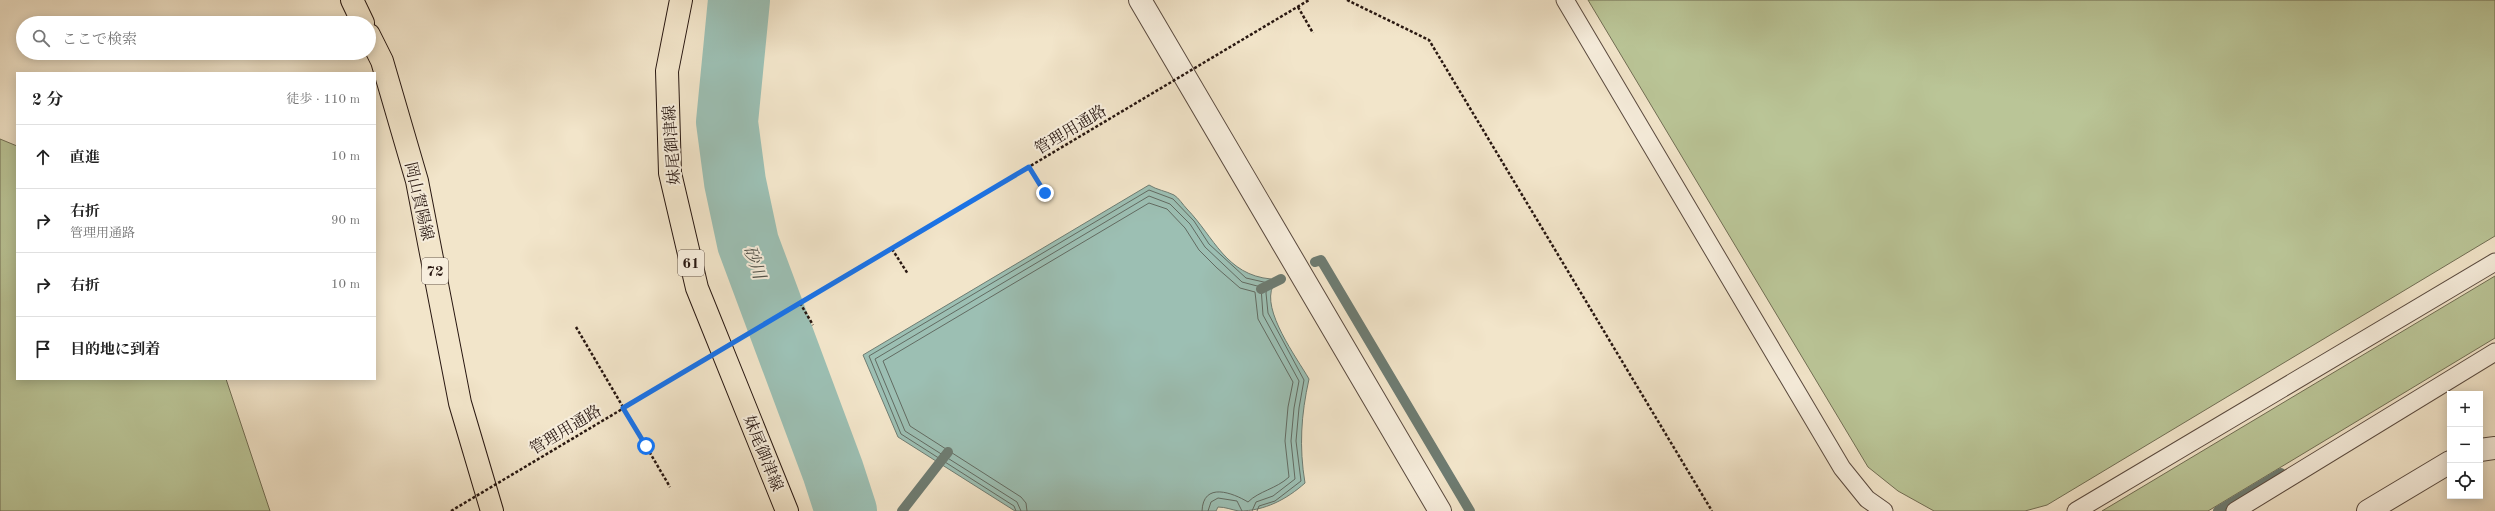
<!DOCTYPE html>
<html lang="ja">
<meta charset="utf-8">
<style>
body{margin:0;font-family:"Old Standard TT","Noto Serif JP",serif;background:#f6f6f6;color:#222}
.controls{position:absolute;right:12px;bottom:12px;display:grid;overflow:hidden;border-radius:0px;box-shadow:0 2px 10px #0003}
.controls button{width:36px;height:36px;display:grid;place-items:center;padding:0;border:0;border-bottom:1px solid #e0e0e0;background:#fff;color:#222;font:20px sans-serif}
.stop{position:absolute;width:12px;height:12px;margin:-9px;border:3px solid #1a73e8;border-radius:50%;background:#fff}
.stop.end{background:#1a73e8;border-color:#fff;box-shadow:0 1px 4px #0008}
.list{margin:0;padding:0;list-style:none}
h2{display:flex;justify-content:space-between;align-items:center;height:52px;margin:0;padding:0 16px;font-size:17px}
h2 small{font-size:13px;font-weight:400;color:#767676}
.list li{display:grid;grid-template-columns:26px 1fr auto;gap:12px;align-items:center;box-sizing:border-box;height:64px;padding:0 16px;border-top:1px solid #e0e0e0}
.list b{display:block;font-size:15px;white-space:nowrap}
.list p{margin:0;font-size:13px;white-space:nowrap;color:#767676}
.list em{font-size:13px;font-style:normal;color:#767676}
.icon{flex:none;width:22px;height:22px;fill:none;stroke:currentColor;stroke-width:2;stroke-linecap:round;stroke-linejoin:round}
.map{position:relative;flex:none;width:2495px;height:511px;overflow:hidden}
.search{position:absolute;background:#fff;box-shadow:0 2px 10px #0003;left:16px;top:16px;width:360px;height:44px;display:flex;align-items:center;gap:10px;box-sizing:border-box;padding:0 14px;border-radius:22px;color:#767676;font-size:15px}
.panel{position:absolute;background:#fff;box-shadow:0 2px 10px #0003;left:16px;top:72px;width:360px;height:308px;border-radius:0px}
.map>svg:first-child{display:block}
.green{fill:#bac597;stroke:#716e54}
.water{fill:#9cbfb3;stroke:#6e7c72}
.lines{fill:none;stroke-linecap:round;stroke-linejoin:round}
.shore{stroke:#626b62;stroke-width:1}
.stream{stroke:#6e7c72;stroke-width:10}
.river{stroke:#9cbfb3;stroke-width:62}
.service-casing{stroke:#5a4a3f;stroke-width:19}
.minor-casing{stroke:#5a4a3f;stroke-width:24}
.primary-casing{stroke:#281711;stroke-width:24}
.path{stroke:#281711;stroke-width:2.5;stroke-dasharray:3 2;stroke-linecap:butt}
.service{stroke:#f7eedd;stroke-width:17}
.minor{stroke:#f7eedd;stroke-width:22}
.primary{stroke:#f2e5ca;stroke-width:22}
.path-bridge{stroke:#281711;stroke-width:2.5;stroke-dasharray:3 2;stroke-linecap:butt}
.route{stroke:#1a73e8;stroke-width:5}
.labels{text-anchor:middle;stroke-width:4;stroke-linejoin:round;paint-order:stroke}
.shield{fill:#f7eedd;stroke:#66584e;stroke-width:1}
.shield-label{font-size:15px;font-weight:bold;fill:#281711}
.street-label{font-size:16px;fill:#281711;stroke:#f7eedd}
.water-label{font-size:17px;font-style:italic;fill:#51524a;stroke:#f7eedd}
</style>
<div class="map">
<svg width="2495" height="511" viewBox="0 0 2495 511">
<rect width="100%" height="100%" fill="#f2e5ca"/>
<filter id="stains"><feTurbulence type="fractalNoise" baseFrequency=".005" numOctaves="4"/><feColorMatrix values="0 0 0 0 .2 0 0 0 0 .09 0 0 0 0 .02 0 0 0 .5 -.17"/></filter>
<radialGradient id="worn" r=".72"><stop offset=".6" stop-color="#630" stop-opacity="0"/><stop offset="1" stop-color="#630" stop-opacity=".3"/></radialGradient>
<g class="green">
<path d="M1588 0H2495V236L2047 505 2025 511H1934L1898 491 1868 467Z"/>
<path d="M0 139 17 146V379H226L270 511H0Z"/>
<path d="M2495 276V338L2208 511H2102Z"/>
</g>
<path class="water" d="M1149 185C1157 190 1166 191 1174 195 1179 198 1183 205 1187 209 1214 237 1226 275 1271 279L1273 286C1261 310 1297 358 1309 379 1301 415 1299 447 1305 483 1287 499 1265 511 1239 511 1232 510 1226 507 1218 507L1216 511H1015L898 437 863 355Z"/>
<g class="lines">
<g class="shore">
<path d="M1016 511 1014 506 901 434 869 356 1149 190 1173 199 1194 221 1209 244 1246 278 1268 283 1266 293 1268 313 1304 380 1299 408 1296 441 1301 481 1275 501 1259 506 1257 511"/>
<path d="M1021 511 1017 502 905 431 875 359 1149 196 1170 204 1190 224 1205 247 1242 282 1261 287 1263 315 1299 381 1294 408 1291 441 1295 479 1273 496 1256 502 1252 511"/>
<path d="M1027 511 1026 503 1021 497 910 426 883 361 1149 203 1167 209 1185 228 1199 250 1217 268 1240 288 1255 292 1258 319 1293 382 1288 407 1285 441 1289 477C1276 489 1259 491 1248 502 1233 493 1203 481 1202 511"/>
<path d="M1208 511 1211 502 1218 498 1237 501 1242 511"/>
</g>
<g class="stream">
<path d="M1315 262 1321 260 1470 511"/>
<path d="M1261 289 1281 279"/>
<path d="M902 511 948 452"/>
<path d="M2218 511 2281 473"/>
</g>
<path class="river" d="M739 0 727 122 735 182 748 243 833 471 846 511"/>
<g class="service-casing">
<g id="service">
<path d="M1565 0 1842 468 1867 499 1884 511"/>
<path d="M2076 511 2495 262"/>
<path d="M2235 511 2495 352"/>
</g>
</g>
<g class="minor-casing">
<g id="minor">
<path d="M1140 0 1440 511"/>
<path d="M2480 450 2495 448"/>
<path d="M2368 511 2450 462"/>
</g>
</g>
<g class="primary-casing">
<g id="primary">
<path d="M352 0 363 23"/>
<path d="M681 0 667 71 670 173 697 288 787 511"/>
<path d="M369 35 382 61 417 181 460 403 492 511"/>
</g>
</g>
<g class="path">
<path d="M1347 0 1429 40 1712 511"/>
<path d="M1298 7 1313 33"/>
<path d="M1029 167 1045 193"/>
<path d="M892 249 908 274"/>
<path d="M800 303 813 325"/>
<path d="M576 327 670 487"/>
</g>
<use href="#service" class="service"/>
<use href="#minor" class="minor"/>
<use href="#primary" class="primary"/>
<path class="path-bridge" d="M451 511 1309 0"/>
</g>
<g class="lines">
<path class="route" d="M646 446 623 408 1029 167 1045 193"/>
</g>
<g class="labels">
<g class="shield">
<rect x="678" y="250" width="26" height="26" rx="3"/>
<rect x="422" y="258" width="26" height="26" rx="3"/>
</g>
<g class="shield-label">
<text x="691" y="268">61</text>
<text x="435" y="276">72</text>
</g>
<g class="street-label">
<text transform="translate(1070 129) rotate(-31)" y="6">管理用通路</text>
<text transform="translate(671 145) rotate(-94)" y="6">妹尾御津線</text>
<text transform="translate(420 201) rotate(77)" y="6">岡山賀陽線</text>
<text transform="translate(565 429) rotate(-31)" y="6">管理用通路</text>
<text transform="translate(764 453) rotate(68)" y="6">妹尾御津線</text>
</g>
<g class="water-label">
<text transform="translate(755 262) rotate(71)" y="6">砂川</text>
</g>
</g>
<rect width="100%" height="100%" filter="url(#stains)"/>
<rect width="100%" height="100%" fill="url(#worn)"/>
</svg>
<div class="controls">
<button>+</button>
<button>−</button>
<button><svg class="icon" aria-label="locate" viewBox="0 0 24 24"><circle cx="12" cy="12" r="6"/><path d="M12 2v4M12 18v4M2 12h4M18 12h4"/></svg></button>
</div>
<div class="stop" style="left:646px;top:446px"></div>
<div class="stop end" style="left:1045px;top:193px"></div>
<div class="search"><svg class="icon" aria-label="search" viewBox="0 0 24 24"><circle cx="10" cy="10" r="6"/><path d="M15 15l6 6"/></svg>ここで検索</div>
<section class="panel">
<h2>2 分<small>徒歩 · 110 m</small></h2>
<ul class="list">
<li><svg class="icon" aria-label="ahead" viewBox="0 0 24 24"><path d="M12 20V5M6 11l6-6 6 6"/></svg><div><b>直進</b></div><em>10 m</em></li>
<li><svg class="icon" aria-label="right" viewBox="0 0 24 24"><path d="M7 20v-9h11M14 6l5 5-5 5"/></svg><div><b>右折</b><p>管理用通路</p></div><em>90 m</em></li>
<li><svg class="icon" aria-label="right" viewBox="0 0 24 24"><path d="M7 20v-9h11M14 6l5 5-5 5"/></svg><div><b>右折</b></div><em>10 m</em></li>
<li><svg class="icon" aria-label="arrive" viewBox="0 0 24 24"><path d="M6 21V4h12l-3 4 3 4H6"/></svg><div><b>目的地に到着</b></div></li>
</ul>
</section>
</div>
